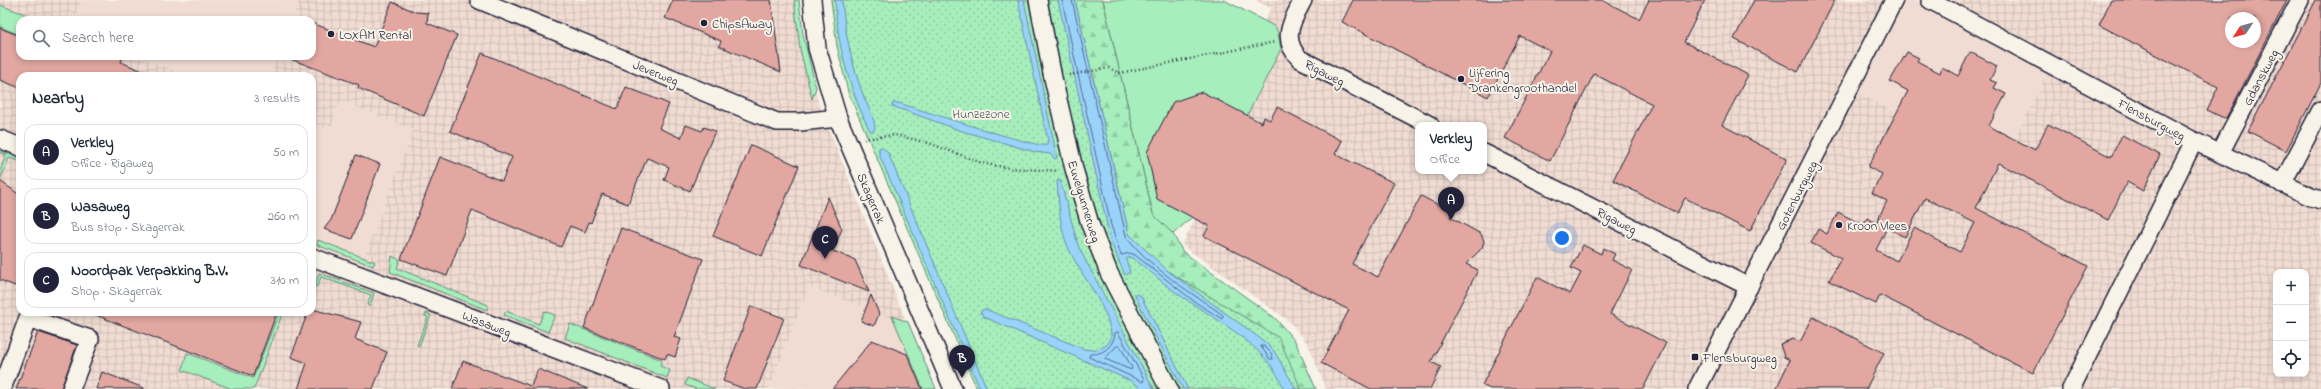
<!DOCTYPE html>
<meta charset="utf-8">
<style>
body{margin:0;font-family:"Indie Flower",sans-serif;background:#f6f6f7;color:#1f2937}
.controls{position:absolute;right:12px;bottom:12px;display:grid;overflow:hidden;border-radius:8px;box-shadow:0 2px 6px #0003}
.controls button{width:36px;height:36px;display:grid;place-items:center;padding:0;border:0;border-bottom:1px solid #e0e1e3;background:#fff;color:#1f2937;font:20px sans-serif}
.compass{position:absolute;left:2225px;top:12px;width:36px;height:36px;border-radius:50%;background:#fff;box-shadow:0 2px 6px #0003;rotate:234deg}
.you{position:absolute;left:1562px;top:238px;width:14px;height:14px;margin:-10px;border:3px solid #fff;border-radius:50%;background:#1a73e8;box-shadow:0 0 0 6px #1a73e833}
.badge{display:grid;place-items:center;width:26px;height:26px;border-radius:50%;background:#22223b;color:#fff;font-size:13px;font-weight:700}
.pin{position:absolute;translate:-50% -33px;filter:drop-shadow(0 1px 2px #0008)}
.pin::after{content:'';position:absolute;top:21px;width:14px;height:12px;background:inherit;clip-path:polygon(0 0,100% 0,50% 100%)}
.popup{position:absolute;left:1415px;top:122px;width:72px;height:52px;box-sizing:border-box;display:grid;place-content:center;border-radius:8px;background:#fff;filter:drop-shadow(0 1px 3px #0005);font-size:13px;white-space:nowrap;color:#747a83}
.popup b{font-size:15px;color:#1f2937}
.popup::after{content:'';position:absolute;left:50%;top:100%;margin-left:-8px;border:8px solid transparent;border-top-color:#fff}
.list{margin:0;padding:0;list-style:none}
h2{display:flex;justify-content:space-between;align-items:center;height:52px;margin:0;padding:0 16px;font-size:17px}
h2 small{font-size:13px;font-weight:400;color:#747a83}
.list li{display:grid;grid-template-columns:26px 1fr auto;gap:12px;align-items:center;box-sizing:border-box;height:56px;margin:0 8px 8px;padding:0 8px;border:1px solid #e0e1e3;border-radius:12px}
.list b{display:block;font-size:15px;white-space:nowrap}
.list p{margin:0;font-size:13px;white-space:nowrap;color:#747a83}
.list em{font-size:13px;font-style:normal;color:#747a83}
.icon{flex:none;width:22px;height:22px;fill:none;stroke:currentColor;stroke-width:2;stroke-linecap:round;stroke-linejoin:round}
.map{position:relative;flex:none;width:2321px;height:389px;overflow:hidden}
.search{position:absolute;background:#fff;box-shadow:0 2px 6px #0003;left:16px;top:16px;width:300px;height:44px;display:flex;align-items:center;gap:10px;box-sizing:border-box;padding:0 14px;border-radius:12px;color:#747a83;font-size:15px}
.panel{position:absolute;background:#fff;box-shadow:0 2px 6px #0003;left:16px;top:72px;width:300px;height:244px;border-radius:12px}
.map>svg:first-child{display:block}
.built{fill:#f0dcd2}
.industrial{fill:url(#industrial-grid);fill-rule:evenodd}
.green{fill:#a6eebb;stroke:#64887b}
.forest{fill:url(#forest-firs);stroke:#64887b}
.park{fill:url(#park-dots);stroke:#64887b}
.water{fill:#9ad3fa;stroke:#6a8cae}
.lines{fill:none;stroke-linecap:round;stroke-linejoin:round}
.shore{stroke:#526987;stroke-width:1}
.building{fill:#e1a7a0;stroke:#22223b;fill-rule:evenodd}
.minor-casing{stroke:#22223b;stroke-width:20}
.path{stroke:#22223b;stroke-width:2.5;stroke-dasharray:1 3;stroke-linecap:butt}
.minor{stroke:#f7f3e8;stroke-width:17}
.poi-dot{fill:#22223b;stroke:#f7f3e8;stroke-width:1.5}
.labels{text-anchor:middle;stroke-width:4;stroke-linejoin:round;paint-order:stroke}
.poi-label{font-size:13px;fill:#22223b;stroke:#f7f3e8;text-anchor:start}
.street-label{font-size:13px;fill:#22223b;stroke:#f7f3e8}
.park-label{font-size:13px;fill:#43555b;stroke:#f7f3e8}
</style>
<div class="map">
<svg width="2321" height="389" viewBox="0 0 2321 389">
<defs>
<pattern id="industrial-grid" width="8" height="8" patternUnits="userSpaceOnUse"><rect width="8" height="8" fill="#f0dcd2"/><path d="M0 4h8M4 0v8" fill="none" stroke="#cebcb5"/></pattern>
<pattern id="forest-firs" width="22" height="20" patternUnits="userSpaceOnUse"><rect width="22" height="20" fill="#a6eebb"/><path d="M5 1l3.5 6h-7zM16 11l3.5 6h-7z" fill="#8fcca2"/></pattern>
<pattern id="park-dots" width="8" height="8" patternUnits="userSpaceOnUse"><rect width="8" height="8" fill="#a6eebb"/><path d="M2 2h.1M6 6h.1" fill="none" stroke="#8fcca2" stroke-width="1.8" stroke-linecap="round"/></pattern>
</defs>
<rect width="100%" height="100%" fill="#f7f3e8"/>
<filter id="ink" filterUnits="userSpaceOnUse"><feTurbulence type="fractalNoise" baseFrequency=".025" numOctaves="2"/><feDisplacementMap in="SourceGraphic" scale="8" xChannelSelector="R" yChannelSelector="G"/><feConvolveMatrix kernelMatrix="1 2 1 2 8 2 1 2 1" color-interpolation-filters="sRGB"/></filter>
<g filter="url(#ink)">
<g class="built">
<path d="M82 0H300L292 20H74Z"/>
<path d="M1896 0H1927L2052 65 2000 166 1850 89Z"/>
<path d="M137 56H277L269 76H190Z"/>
<path d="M341 101 413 130 357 274 312 259V123L330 130Z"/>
<path d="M809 287 907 324 936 389H769Z"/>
</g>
<g class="industrial">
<path d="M0 0H82L74 20H20V56H137L190 76H20V312H312V259L357 274 413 130 341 101 330 130 312 123V76H269L277 56H312V20H292L300 0H799L801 38 820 107 907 324 809 287 769 389H0Z"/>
<path d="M1255 0H1896L1850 89 2000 166 2052 65 1927 0H2321V389H1326L1308 344 1290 322 1182 245 1270 72 1245 60 1271 8ZM2231 18H2255V42H2231ZM1418 125H1484V171H1418ZM2276 272H2306V374H2276Z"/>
</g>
<g class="green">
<path d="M794 0H799L803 34 816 88 812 99 800 49Z"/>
<path d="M1103 0H1224L1274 26 1278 32 1281 49 1198 212 1173 234 1153 214Z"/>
<path d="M0 5 41 20H20V35L0 27Z"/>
<path d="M0 151 20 158V161L9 158 0 180V171L6 155 0 153Z"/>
<path d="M318 240 375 262 373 266 317 245Z"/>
<path d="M392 256 400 260 397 268 488 305 487 310 390 272Z"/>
<path d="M319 273 374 293 370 306 367 305 371 295 321 277 317 287 315 286Z"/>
<path d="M506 311 539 324 544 311 555 315 548 332 504 315Z"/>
<path d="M279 312H283L254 389H232L182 370 187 353 253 378Z"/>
<path d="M426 313 431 315 419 346 417 345 428 317 425 316Z"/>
<path d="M892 316 908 322 936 389H923Z"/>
<path d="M570 324 662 360 660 366 670 370 667 378 565 338Z"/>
<path d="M687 378 715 389H696L685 385Z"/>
</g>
<path class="forest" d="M1075 0H1103L1153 214 1173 234 1183 252 1275 318 1295 341 1316 389H1296L1145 252 1129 234Z"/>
<path class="park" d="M831 0H1072L1127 237 1144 257 1279 338 1301 389H977L848 92 837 46Z"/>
<g class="water">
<path d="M835 0H842C845 33 852 66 864 97 867 105 878 124 874 131H870C850 90 837 46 835 0Z"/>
<path d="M1018 0H1024L1057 158 1055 159 1050 154 1035 152 962 131 892 106 893 103H898C917 108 1038 149 1047 145L1048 141Z"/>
<path d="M1058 0H1075L1129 234 1168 271 1265 342 1274 351 1296 389H1284C1266 342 1212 319 1174 291 1161 282 1143 264 1130 257L1126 259 1130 272 1125 275 1111 243Z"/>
<path d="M882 147 888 153 987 389H980L879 154V148Z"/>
<path d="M1060 180 1079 248 1154 389H1142L1131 381 984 317 980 312 985 309 1084 349C1094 351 1113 348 1111 333 1106 301 1077 272 1066 242 1059 222 1059 202 1057 181Z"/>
<path d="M1137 294 1141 296 1188 389H1183L1136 298 1135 295Z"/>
</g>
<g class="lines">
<g class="shore">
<path d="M1062 0 1111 225 1121 255 1130 253 1135 255 1195 302 1222 319 1223 315C1189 291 1151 269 1126 236L1072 0"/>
<path d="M1118 332 1144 379 1143 382 1089 357 1090 354C1104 355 1114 345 1115 333Z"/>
<path d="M1117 346H1120L1132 368 1131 370 1105 359Z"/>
<path d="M1261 346H1264L1271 353 1273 359H1270Z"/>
</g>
</g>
<g class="building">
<path d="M673 0H771L781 72 719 46 721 41 665 18Z"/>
<path d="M1353 0H1602L1639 19 1649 0H1705L1684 42 1748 75 1722 125 1787 159 1750 231 1685 198 1677 213 1613 180 1652 104 1594 74 1550 161 1505 138 1550 51 1520 36 1488 97 1342 22Z"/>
<path d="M1754 0H1835L1798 72 1734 39Z"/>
<path d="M2111 0H2287L2226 119 2207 110 2218 87 2099 25ZM2231 18H2255V42H2231Z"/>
<path d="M2316 0H2321V83L2286 151 2248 131Z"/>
<path d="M392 2 416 12 428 13 427 23 457 35 424 116 358 88 359 85 285 57 312 56V23L374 47Z"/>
<path d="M0 28 20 36V56H123L121 62 154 76H20V88L0 80Z"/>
<path d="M1907 52 1919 58 1917 61 1940 73 1942 67 1958 76 1970 52 1997 66 1990 80 1997 83 1994 88 2006 94 1989 126 2035 150 2048 124 2111 157 2122 135 2160 155 2143 191 2127 182 2108 220 1998 163 1976 208 2088 266 2033 373 1880 295 1876 304 1829 281 1841 258 1811 243 1818 229 1827 234 1838 212 1863 225 1867 218 1876 223 1887 201 1872 193 1882 174 1868 167 1908 91 1890 81ZM1925 198 1975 223 1960 252 1914 228 1897 261 1876 250 1887 228 1905 237Z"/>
<path d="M482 53 617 109 626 87 669 104 659 128 681 138 686 125 702 131 704 127 715 131 690 191 664 180 669 167 647 158 628 204 602 194 591 223 589 222 585 232 570 226 561 247 472 210 447 276 401 259 440 157 502 181 512 157 450 131Z"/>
<path d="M1202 92 1262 123 1264 117 1270 120 1277 107 1342 141 1335 154 1394 183 1352 264 1378 277 1421 196 1452 212 1450 217 1481 234 1484 241 1482 248 1466 264 1478 270 1431 362 1441 367 1430 389H1371L1321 363 1349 310 1204 236 1209 226 1157 199 1147 152 1173 102Z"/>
<path d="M751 145 799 166 762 256 713 236Z"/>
<path d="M356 155 380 164 352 239 324 229 331 220Z"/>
<path d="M0 181 20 195V288L0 280Z"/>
<path d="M828 197 842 229 833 251 855 260 869 292 801 265Z"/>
<path d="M621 228 703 259 674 337 681 339 675 357 667 354 665 359 584 328Z"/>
<path d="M1583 245 1601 254 1603 248 1615 254 1612 260 1632 270 1610 314 1666 343 1643 389H1490L1482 385 1537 277 1570 294 1581 273 1571 268Z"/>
<path d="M871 295 879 314 874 326 861 321Z"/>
<path d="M751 306 784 318 757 389H745L723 381Z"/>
<path d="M312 309 361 322 355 339 387 352 373 389H298L307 363 291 357 308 312H312Z"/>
<path d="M88 312H277L253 376Z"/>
<path d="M1813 317 1884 353 1866 389H1776L1790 360 1784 357 1780 344 1793 339 1800 342Z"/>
<path d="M38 332 77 345 61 389H16Z"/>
<path d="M872 340 907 354 922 389H832Z"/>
<path d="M463 361 531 386 538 369 588 389H452Z"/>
<path d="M102 372 144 388V389H96Z"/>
</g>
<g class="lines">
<g class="minor-casing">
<g id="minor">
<path d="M479 0 777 122H800L838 118"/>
<path d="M812 0 817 48 838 118 953 389"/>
<path d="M1038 0 1053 78 1074 169 1090 224 1109 273 1169 389"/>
<path d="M1303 0C1292 21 1280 39 1300 59L1430 125"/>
<path d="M1930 0 2194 141 2071 389"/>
<path d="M0 139 20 147"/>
<path d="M2194 141 2311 197 2321 200"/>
<path d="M1484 153 1749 287"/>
<path d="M2220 153 2300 0"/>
<path d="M2282 184 2321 110"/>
<path d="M312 257 661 389"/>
<path d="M2 389 28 318 90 339 71 389"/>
<path d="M1697 389 1894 0"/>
</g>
</g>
<g class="path">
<path d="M1069 75 1109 68 1119 73 1275 42"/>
<path d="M864 139 895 135 929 143 982 163 1009 168 1058 171"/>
</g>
<use href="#minor" class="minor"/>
</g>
</g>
<g class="poi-dot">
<circle cx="704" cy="23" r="4"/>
<circle cx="331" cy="34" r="4"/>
<circle cx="1461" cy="79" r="4"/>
<circle cx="1839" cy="225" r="4"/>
<rect x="1691" y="353" width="8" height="8" rx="2"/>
</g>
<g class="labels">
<g class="poi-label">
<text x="712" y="28">ChipsAway</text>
<text x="339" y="39">LOXAM Rental</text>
<text x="1469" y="77">Lijfering<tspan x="1469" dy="15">Drankengroothandel</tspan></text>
<text x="1847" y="230">Kroon Vlees</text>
<text x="1703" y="362">Flensburgweg</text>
</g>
<g class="street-label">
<text transform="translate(656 72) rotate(22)" y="5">Jeverweg</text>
<text transform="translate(1325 72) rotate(27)" y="5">Rigaweg</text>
<text transform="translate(2260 77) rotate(-62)" y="5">Gdanskweg</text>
<text transform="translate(2152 119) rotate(28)" y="5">Flensburgweg</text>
<text transform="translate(1796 195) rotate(-63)" y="5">Gotenburgweg</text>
<text transform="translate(872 198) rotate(67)" y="5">Skagerrak</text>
<text transform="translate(1085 201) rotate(73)" y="5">Euvelgunnerweg</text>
<text transform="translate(1617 220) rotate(27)" y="5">Rigaweg</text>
<text transform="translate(487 323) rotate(21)" y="5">Wasaweg</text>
</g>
<g class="park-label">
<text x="981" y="118">Hunzezone</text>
</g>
</g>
</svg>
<div class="controls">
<button>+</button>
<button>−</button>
<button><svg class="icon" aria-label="locate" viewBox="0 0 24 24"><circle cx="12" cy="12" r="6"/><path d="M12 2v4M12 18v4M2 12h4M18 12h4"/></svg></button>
</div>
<svg class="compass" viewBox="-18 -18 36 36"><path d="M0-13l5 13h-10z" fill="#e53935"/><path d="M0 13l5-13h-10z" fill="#747a83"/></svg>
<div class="you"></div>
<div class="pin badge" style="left:1451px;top:220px">A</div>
<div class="popup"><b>Verkley</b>Office</div>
<div class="pin badge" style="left:962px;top:378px">B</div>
<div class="pin badge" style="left:825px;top:259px">C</div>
<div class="search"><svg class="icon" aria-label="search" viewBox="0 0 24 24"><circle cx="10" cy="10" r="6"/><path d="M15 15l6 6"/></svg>Search here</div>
<section class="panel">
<h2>Nearby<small>3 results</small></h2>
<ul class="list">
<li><span class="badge">A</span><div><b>Verkley</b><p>Office · Rigaweg</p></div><em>50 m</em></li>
<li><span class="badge">B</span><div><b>Wasaweg</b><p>Bus stop · Skagerrak</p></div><em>260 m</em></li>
<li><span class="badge">C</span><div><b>Noordpak Verpakking B.V.</b><p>Shop · Skagerrak</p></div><em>310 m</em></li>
</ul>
</section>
</div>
